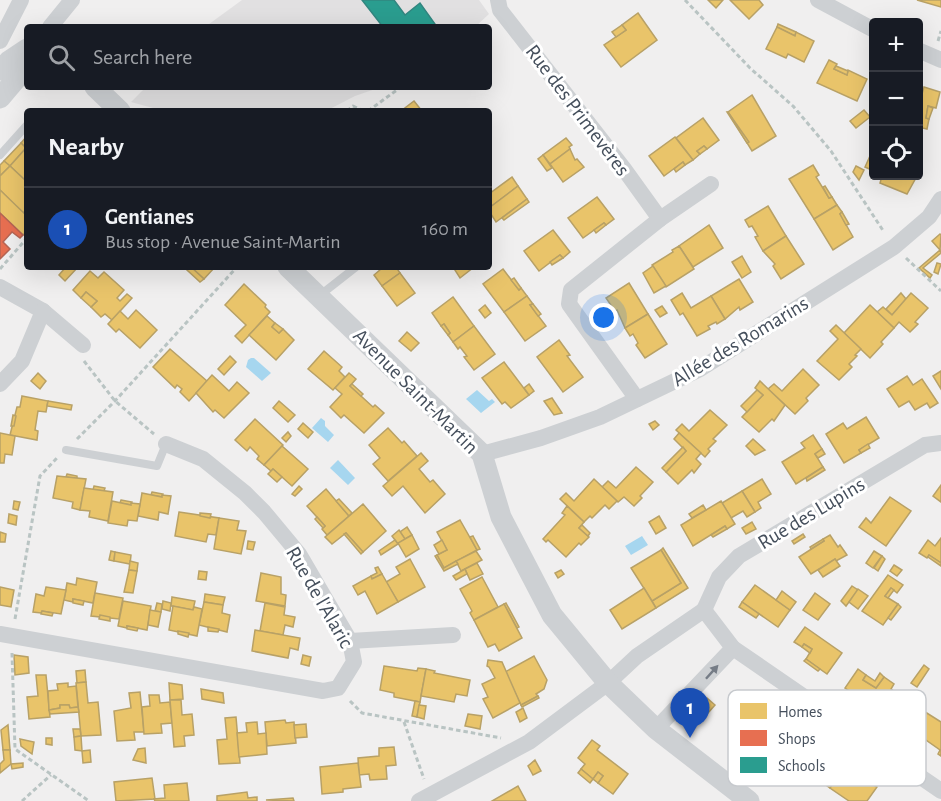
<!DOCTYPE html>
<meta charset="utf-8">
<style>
body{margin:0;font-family:"Alegreya Sans",sans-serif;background:#20242c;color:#f1f3f6}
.controls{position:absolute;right:18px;top:18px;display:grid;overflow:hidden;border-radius:6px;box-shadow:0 6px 24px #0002}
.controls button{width:54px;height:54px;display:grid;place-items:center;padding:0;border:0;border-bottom:2px solid #363941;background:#171b24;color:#f1f3f6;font:30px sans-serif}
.you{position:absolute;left:604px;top:318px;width:21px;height:21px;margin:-15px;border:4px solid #fff;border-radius:50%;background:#1a73e8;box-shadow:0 0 0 9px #1a73e833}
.badge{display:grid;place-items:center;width:39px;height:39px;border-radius:50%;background:#7c3aed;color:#fff;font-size:20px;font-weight:700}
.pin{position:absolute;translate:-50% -50px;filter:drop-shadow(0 2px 3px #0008)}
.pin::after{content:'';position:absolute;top:32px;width:21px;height:18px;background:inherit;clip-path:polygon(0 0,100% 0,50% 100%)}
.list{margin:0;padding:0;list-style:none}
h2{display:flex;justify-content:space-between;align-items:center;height:78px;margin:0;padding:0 24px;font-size:26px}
h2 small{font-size:20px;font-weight:400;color:#9ea1a6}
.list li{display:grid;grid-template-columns:39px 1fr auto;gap:18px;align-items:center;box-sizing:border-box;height:84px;padding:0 24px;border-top:2px solid #363941}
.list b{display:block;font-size:22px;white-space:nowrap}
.list p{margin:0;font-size:20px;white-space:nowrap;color:#9ea1a6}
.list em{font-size:20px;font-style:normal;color:#9ea1a6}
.icon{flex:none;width:33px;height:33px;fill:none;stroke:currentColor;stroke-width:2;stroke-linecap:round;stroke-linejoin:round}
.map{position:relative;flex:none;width:941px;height:801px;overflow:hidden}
.search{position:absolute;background:#171b24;box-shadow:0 6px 24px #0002;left:24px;top:24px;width:468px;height:66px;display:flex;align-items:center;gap:15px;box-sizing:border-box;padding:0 21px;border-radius:6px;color:#9ea1a6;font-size:22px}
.panel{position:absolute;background:#171b24;box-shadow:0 6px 24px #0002;left:24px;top:108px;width:468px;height:162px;border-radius:6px}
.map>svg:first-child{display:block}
.education{fill:#e1e0e1}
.water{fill:#a6d6ef}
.homes{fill:#e9c46a;stroke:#b8a166;stroke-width:1.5}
.shops{fill:#e76f51;stroke:#b66554;stroke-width:1.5}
.schools{fill:#2a9d8f;stroke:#328680;stroke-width:1.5}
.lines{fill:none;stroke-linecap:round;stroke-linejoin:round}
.path{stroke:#b9c4c3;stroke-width:3;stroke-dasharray:4.5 3;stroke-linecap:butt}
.service{stroke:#cdd0d3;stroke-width:8}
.minor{stroke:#cdd0d3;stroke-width:16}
.tertiary{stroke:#cdd0d3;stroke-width:21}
.oneway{fill:#757c86}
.labels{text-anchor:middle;stroke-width:6;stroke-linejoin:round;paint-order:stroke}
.street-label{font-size:21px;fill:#454f5c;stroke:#fff}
.key{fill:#fff;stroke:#c7cace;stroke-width:1.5}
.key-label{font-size:16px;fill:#454f5c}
</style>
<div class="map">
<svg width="941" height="801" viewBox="0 0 941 801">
<rect width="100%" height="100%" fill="#f0efef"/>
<g class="education">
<path d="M242 0H479L489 14 475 27H205Z"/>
<path d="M146 87H381L355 96 326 111H164L131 102Z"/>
</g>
<g class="water">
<path d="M251 358H254L271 373 262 381 246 367 248 360Z"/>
<path d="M477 390 489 401 492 399 495 402 481 413 466 399Z"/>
<path d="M321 418 325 421V426L334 435 328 442 312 428Z"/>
<path d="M338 460 355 478 348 485 330 468Z"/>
<path d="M642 536 648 545 631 555 625 546Z"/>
</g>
<g class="homes">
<path d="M708 0H723L716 8Z"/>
<path d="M730 0H759L763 5 749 19Z"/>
<path d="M917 0H941V7Z"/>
<path d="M638 13 657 40 621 67 604 45 626 30 622 25Z"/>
<path d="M778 24 796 32 795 36 777 27Z"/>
<path d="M622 25 626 30 616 37 612 32Z"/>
<path d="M777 27 795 36 796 32 814 41 804 62 788 54 786 58 766 49Z"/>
<path d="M829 60 837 64 834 69 847 75 848 70 867 79 857 101 817 83Z"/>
<path d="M836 66 848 71 847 75 834 69Z"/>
<path d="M924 87 940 92 936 108 928 106 926 118 929 119 927 129 918 127V93L922 94Z"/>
<path d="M752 95 776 136 752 151 728 112Z"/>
<path d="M414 101 422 111H401Z"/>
<path d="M928 106 933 108 929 119 926 118Z"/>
<path d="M864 110 870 117 856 128 850 121Z"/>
<path d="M727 112H728L749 142 747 143Z"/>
<path d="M703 118 719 140 707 149 704 146 697 151 700 154 693 160 676 138Z"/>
<path d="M27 136V147L26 148 21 143Z"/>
<path d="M675 137 693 160 685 165 683 162 664 176 649 156Z"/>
<path d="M566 138 572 145 569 147 570 149 550 164 543 155Z"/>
<path d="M21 143 26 148 10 166 4 161Z"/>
<path d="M704 146 707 149 700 154 697 151Z"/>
<path d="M874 147V171L865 167Z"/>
<path d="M26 148H27V182L10 166Z"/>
<path d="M570 149 575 160 577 159 584 167 563 182 550 164Z"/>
<path d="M543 155 552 168 547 171 538 159Z"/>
<path d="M4 161 10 166 0 176V165Z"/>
<path d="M683 162 685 165 676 172 674 169Z"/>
<path d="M813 165 819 175 816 177 829 198 832 197 837 205 814 219 789 179Z"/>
<path d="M10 166 27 182V209L23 213 0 190V176Z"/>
<path d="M856 166 864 170 859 180 853 172Z"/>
<path d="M882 176H917L907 194 880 183Z"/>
<path d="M512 177 518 186 489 208V194Z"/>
<path d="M518 186 527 199 496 222 489 211V208Z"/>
<path d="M825 186 832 197 829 198 823 187Z"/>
<path d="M0 190 27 216V231L23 235 0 213Z"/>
<path d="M597 197 614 219 606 225 604 223 583 238 568 218Z"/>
<path d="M527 199 529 202 504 220 502 218Z"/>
<path d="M837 205 842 212 840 214 853 237 833 250 814 219Z"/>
<path d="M768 206 786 236 763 251 755 237 758 236 752 226 749 227 745 220Z"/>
<path d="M842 212 849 224 846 225 840 214Z"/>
<path d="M604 223 606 225 596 233 594 230Z"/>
<path d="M709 225 723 248 693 267 679 246Z"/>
<path d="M553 230 570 252 563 258 560 255 539 271 524 251Z"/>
<path d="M940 234 941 235 940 250 932 241Z"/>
<path d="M786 236 804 264 781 279 773 266 775 264 763 251Z"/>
<path d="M679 246 694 269 666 287 652 265 673 252 672 250Z"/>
<path d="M940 250 941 253 923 268 932 275 930 278 919 268Z"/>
<path d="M560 255 563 258 552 265 550 262Z"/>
<path d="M742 256 751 272 742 278 732 262Z"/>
<path d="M937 263 941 264 938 274 934 272Z"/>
<path d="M653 266 666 286 654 293 643 273Z"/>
<path d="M64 267H78L65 281 59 275 65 268Z"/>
<path d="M191 267H215L204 279Z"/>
<path d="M191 267 204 279 200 282 187 270Z"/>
<path d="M379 267H396L400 273 382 286 374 275 381 269Z"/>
<path d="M453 267H474L460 278Z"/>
<path d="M503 269 519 290 521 288 527 296 504 312 483 284Z"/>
<path d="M90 271 98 278 104 272 124 290 117 298 120 301 127 294 132 298 112 320 105 314 101 317 91 307 97 301 86 292 81 298 73 290Z"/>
<path d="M400 273 415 293 397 306 382 286Z"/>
<path d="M514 278 521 288 519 290 511 280Z"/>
<path d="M739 279 753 302 740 310 739 307 725 319 711 296Z"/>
<path d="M629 283 648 314 625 328 617 310 615 311 606 298Z"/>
<path d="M244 284 266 305 265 307 270 312 242 343 235 336 246 325 225 305Z"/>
<path d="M86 292 97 301 91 307 81 298Z"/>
<path d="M682 293 691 308 711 296 725 319 717 324 716 322 708 326 710 329 697 336 683 313 680 315 671 300Z"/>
<path d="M901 293 906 299 892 315 886 309Z"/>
<path d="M911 293 928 308 915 322 918 324 910 332 899 322 894 328 877 312 883 307 892 315Z"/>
<path d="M527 296 533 304 530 305 546 326 525 341 504 312Z"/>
<path d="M453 297 474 326 453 342 448 335 450 333 444 324 441 326 432 313Z"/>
<path d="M533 304 541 314 538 316 530 305Z"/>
<path d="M485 305 491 313 485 318 479 310Z"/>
<path d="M870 305 894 328 881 342 883 344 870 358 844 333Z"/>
<path d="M662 306 667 313 660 317 655 310Z"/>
<path d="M136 310 157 330 140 348 119 329 116 332 108 324 120 311 128 319Z"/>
<path d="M648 314 667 344 645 358 636 345 638 343 633 334 630 336 625 328Z"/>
<path d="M267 316 275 323 272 327 279 333 283 329 294 340 276 360 249 335Z"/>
<path d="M275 323 283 329 279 333 272 327Z"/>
<path d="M444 324 450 333 448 335 441 326Z"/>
<path d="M836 325 861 349 855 355 857 356 849 364 852 367 839 380 817 361 838 339 830 331Z"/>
<path d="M474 326 495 354 474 370 464 357 467 356 460 347 458 349 453 342Z"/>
<path d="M407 332 419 343 411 351 399 341Z"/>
<path d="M559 340 570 355 567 356 583 377 563 392 537 357Z"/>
<path d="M170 349 207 381 189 401 180 392 182 389 177 385 175 388 153 367Z"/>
<path d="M324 351 342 367 339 371 345 377 333 390 308 369Z"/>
<path d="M230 356 236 362 224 375 218 369Z"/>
<path d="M504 362 529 395 511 408 505 402 502 404 482 378Z"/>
<path d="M803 369 819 385 806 398 808 401 795 414 768 389 774 384 782 391Z"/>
<path d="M941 371V389L933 376Z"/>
<path d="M38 373 46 381 40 389 31 381Z"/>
<path d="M349 373 356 379 350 386 373 407 375 405 384 413 364 433 344 415 341 418 330 407 342 394 335 388Z"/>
<path d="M212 375 229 391 237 382 249 393 224 418 215 410 213 412 196 393Z"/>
<path d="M907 376 913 385 922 379 938 403 930 408 927 403 915 410 909 401 899 407 887 389Z"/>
<path d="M760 381 785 405 774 421 772 419 759 432 742 417 763 395 755 388Z"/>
<path d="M352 384 363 394 361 396 350 386Z"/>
<path d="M529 384 534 391 529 395 524 388Z"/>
<path d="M757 390 763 395 747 412 741 406Z"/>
<path d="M22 396 48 401 46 412 38 411 35 430 38 431 37 440 10 435 17 407H20Z"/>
<path d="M552 398 562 413 554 415 544 401Z"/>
<path d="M48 401 72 405 71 410 47 406Z"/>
<path d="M279 401 295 415 288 422 273 408Z"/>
<path d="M710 410 727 425 713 439 716 441 708 449 710 451 705 457 676 430 682 424 689 431Z"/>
<path d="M13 415 16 416 14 426H11Z"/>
<path d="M866 417 879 438 859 450 861 453 844 463 826 434 843 423 847 429Z"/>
<path d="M255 419 283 445 264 465 257 459 259 456 250 447 247 451 235 440Z"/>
<path d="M655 421 659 425 653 430 649 424Z"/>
<path d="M303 423 313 432 308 438 298 429Z"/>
<path d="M388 428 402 443 404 441 417 456 388 481 373 464 380 458 369 445Z"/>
<path d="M288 432 291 436 286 442 282 438Z"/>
<path d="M0 433 15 436 12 455 5 454 4 463H0Z"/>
<path d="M679 433 701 453 696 459 701 464 694 473 692 470 678 484 666 472 686 451 674 439Z"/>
<path d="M813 435 822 449 815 454 823 467 796 484 782 462 805 448 801 443Z"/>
<path d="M753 439 765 450 755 455 746 446Z"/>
<path d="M868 444 870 448 861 453 859 450Z"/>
<path d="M282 446 308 469 292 486 273 469 271 471 264 465Z"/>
<path d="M683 447 686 451 666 472 662 468Z"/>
<path d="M822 449 825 454 818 458 815 454Z"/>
<path d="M421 453 428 461 419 469 430 482 433 480 445 494 425 513 403 486 392 496 383 486Z"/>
<path d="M636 467 653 482 640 496 642 498 634 506 624 497 618 502 602 487 608 481 616 488Z"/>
<path d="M823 467 825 470 807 481 806 478Z"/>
<path d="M273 469 282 477 277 482 268 474Z"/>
<path d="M67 474 77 476V479L66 477Z"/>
<path d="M57 476 86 479 80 510 72 508 73 502 53 498Z"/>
<path d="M594 479 617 501 609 509 605 505 592 518 590 516 584 522 560 499 566 493 574 501Z"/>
<path d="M762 479 771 494 758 502 761 508 755 512 742 491Z"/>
<path d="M941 485V502L933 496Z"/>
<path d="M94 486 105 488 104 491 93 490Z"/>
<path d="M299 486 302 489 295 496 292 494Z"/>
<path d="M84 488 113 492 108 521 89 517 90 511 80 510Z"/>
<path d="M326 489 349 516 327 535 322 529 325 526 307 506Z"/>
<path d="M742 491 755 512 747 517 743 511 731 518 722 503Z"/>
<path d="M152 492 163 494 162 497 151 495Z"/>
<path d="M142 493 162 497V495L171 496 168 514 159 512 158 520 138 516Z"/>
<path d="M890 497 911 511 886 546 859 527 866 518 871 523Z"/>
<path d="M339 499 352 513 349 516 336 501Z"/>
<path d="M121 500 132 502 131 505 120 503Z"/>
<path d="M14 501 20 502 18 510 13 509Z"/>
<path d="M112 501 131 505V503L140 504 137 521 128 520 127 526 108 523Z"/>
<path d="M721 501 735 524 727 529 725 526 693 546 681 525Z"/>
<path d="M363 504 386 531 363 552 346 533 332 544 325 537Z"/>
<path d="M703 505 706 510 692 518 689 514Z"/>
<path d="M567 506 584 522 579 528 589 537 581 545 579 543 566 557 548 540 546 542 543 539 565 515 562 513Z"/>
<path d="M179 512 219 518 216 535 208 534 206 542 175 536Z"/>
<path d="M200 513 211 514 210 518 200 516Z"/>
<path d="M9 514 17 516 16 525 8 523Z"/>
<path d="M659 516 666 528 656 534 649 522Z"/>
<path d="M317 517 325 526 323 528 315 519Z"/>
<path d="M219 518 239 521 237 530 246 531 241 554 214 549Z"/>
<path d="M460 520 477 550 444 568 437 555 447 550 437 532Z"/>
<path d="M752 522 756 529 746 534 742 528Z"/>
<path d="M582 525 590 533 588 536 579 528Z"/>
<path d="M725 526 727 529 713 537 711 535Z"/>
<path d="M407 527 412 535 405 539 400 532Z"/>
<path d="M399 530 405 539 398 544 392 536Z"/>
<path d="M0 532 6 534 5 542H0Z"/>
<path d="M346 533 363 552 361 554 344 534Z"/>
<path d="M803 534 805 537 794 544 792 541Z"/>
<path d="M412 535 419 549 406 557 398 543Z"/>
<path d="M830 535 838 547 840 545 847 555 836 561 835 559 811 574 799 557 824 541 823 539Z"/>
<path d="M473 536 480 549 477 550 470 537Z"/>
<path d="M941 538V563L929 555 927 558 919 553 928 540 935 546Z"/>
<path d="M823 539 824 541 811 549 810 547Z"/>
<path d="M395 540 398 544 381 555 379 551Z"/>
<path d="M442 540 447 550 439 554 434 545Z"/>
<path d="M248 541 255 542 253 550 247 549Z"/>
<path d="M663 548 688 588 656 608 652 601 681 583 661 550Z"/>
<path d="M661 550 681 583 652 601 631 568Z"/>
<path d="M111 551 115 552 114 561 109 560Z"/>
<path d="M476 551 482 560 461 571 456 561Z"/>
<path d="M874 551 882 556 873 568 866 563Z"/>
<path d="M115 552 131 555 130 564 114 561Z"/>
<path d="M437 555 444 568 456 561 458 564 444 571 435 556Z"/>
<path d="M929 555 941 563V566L928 557Z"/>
<path d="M882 556 885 559 878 571 874 568Z"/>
<path d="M410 559 425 587 398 602 386 582 400 574 396 567Z"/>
<path d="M835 559 840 566 823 577 818 570Z"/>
<path d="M130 561 138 563 137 571 129 570Z"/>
<path d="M477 563 483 574 470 580 465 569Z"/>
<path d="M894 565 902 570 897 576 890 571Z"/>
<path d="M378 567 382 574 372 579 371 576 377 573 375 568Z"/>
<path d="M465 569 467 574 456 580 453 576Z"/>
<path d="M129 570 137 571 133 593 124 592Z"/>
<path d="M561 570 564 574 558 578 555 573Z"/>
<path d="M199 571 207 572 206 580 198 579Z"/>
<path d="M261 573 281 577V594L286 595 285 606 256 601Z"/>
<path d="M382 574 398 602 377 614 365 591 358 595 353 586 371 576 372 579Z"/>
<path d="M888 575 903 585 897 593 891 588 885 596 898 604 883 625 862 611Z"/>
<path d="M482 577 498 607 474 620 470 613 472 611 460 589Z"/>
<path d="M77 578 97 582 93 603 73 599V602L64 600 67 583 76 585Z"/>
<path d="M755 585 790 610 778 627 742 602Z"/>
<path d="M852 586 858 590 846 606 841 601Z"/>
<path d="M0 587 14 590 11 607 0 605Z"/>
<path d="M46 587 66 590 61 614 42 611 41 613 33 612 36 594 44 596Z"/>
<path d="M644 588 656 608 622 629 610 610Z"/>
<path d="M891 588 894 590 888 598 885 596Z"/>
<path d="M858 589 868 596 858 609 849 602Z"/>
<path d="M782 591 796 602 790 610 776 600Z"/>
<path d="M95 593 123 598 119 619 91 616Z"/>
<path d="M815 593 830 604 818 620 803 610Z"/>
<path d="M205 594 225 597 223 605 204 602Z"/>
<path d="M172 597 195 601 193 610 171 606Z"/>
<path d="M73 599 84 601 83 605 73 603Z"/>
<path d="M123 601 151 606 147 630 127 626V628L118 626Z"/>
<path d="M163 601 171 603 170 611 162 609Z"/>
<path d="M204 602 223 605 222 613 230 615 227 632 199 625Z"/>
<path d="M742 602 759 614 756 618 739 607Z"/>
<path d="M157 603 162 604 161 612 155 611Z"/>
<path d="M265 603 285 607 284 615 295 617 293 627 285 625 283 635 260 631Z"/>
<path d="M506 603 519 627 517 628 504 604Z"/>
<path d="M504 604 522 638 499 651 495 644 488 647 474 620Z"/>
<path d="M898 604 901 607 891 620 888 618Z"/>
<path d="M173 606 193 610 194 607 202 609 197 636 169 630Z"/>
<path d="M150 610 161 612 158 627 148 625Z"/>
<path d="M42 611 53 613 52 616 41 614Z"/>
<path d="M100 615 110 617V621L99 619Z"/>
<path d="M127 626 138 628 137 631 127 629Z"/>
<path d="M208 627 219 629 218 632 208 631Z"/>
<path d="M805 627 842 653 827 674 806 659 812 649 804 644 802 647 794 642Z"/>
<path d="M255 630 300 638 298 650 290 648 288 658 252 651Z"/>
<path d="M178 631 189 633 188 637 178 634Z"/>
<path d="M804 644 812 649 810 653 802 647Z"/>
<path d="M14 655 28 657 29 673 15 675Z"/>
<path d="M303 655 311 657 309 666 301 664Z"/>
<path d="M534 656 547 680 544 689 536 694 538 696 521 705 505 672Z"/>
<path d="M806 659 820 669 818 671 804 661Z"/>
<path d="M488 660 502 662 520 703 493 718 483 699 488 697 482 684 495 678 489 667 487 666Z"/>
<path d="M924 665 929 669 917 687 911 683Z"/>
<path d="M384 666 417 671 418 668 426 669 420 702 394 697V693L380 690Z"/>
<path d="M426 669 435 671 434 673 470 680 467 696 456 694 454 702 421 696Z"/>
<path d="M858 669 866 675 863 680 876 688 884 677 894 684 891 689 898 694 887 710 879 705 876 709 845 688Z"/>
<path d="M85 670 86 682 77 683 76 671Z"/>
<path d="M880 673 884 677 876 688 863 680 866 675 875 681Z"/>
<path d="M36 675H46L50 717 29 719 27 697 38 696Z"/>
<path d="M86 682 88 703 98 702 101 735 81 736 76 683Z"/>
<path d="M68 683V687L76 686 78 707 70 708 69 705H60V708L49 710 48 691 58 690 57 684Z"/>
<path d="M169 683 182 685 183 699 170 700Z"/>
<path d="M201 689 223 693 224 703 202 699Z"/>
<path d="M140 692 144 732H134L135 740 117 741 114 711 131 708 129 693Z"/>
<path d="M149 695H159L160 703 170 702 172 723 161 724 162 733 144 734 142 707 150 706Z"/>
<path d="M538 696 539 698 522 707 521 705Z"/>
<path d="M707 698 715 705 708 713 700 707Z"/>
<path d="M170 700H181L182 715 192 714 194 735 184 736 185 746 174 747Z"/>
<path d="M415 701 420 702 417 717 412 716Z"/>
<path d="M60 705H69L70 708 78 707 79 712 50 714 49 710 60 708Z"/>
<path d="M419 705 426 706 424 719 417 717Z"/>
<path d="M523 708 527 718 520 722 516 712Z"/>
<path d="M922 710 941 722V756L938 754 940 750 909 728Z"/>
<path d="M468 714 482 716 480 729 465 726Z"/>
<path d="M236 717 240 763 219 764 217 740 227 739 225 718Z"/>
<path d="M285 720 286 723 294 722 296 743 267 746 265 722Z"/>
<path d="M257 722 258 734 266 733 267 754 239 757 237 733 247 732 246 723Z"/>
<path d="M306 724 307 737 295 738 294 725Z"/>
<path d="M8 725 10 750H3L1 730Z"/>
<path d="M73 729H80L81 736 74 737Z"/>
<path d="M81 736 82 751 75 750 74 737Z"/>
<path d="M46 738H52V745L46 744Z"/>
<path d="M20 739 34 742 32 754 21 746Z"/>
<path d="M592 740 600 746 597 750 628 774 613 794 598 783 603 776 598 772 593 779 581 769 585 764 578 758Z"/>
<path d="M814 743 828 754 827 756 836 763 839 758 847 763 830 788 810 774 811 772 800 763Z"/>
<path d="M394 747 396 765 386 766 387 779 370 780 369 774 359 775 358 758 379 756V748Z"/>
<path d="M145 748 146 763 133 760 138 749Z"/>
<path d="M3 750H10L11 764 0 773V764L4 760Z"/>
<path d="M90 750 91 762 83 763 82 751Z"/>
<path d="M535 760 541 771 533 775 528 766Z"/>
<path d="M23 763V767L12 769 11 764Z"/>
<path d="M358 763 361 787 343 789V792L322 794 320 767Z"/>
<path d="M847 763 855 769 851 773 861 780 862 778 877 787 867 801H849L830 788Z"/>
<path d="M581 769 593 779 590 783 578 773Z"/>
<path d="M598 772 603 776 598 783 593 779Z"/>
<path d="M152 778 155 799 116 801 114 782Z"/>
<path d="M187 783 189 801H155L154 799 165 798 164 785Z"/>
<path d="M518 786 526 801H492Z"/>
<path d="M247 792 248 798 257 797V801H217V796Z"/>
<path d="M293 798 294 801 266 800Z"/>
</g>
<path class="shops" d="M0 213 23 235 20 238 12 232 3 242 10 249 0 259Z"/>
<path class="schools" d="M362 0H394L405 15 420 3 435 24 431 27H383Z"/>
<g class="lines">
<g class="path">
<path d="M685 0 750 68 793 106 831 151 884 232"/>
<path d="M938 41 941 31"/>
<path d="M347 111 353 106 363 111"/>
<path d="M368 111 401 87"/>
<path d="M906 258 941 291"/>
<path d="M0 269 27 238"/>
<path d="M84 361 115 401 154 434"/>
<path d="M77 439 115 401 237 267"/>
<path d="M15 619 40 476 57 458"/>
<path d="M12 653 15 749 89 801"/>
<path d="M350 701 362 713 501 738"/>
<path d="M404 722 424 779"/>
<path d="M22 801 51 775"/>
</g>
<g class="service">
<path d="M0 155 27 125"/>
<path d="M319 296 356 267"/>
<path d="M66 450 157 466 166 444"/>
</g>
<g class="minor">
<path d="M498 0 500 10 624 169 660 219"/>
<path d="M818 0 874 30"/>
<path d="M50 27 72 0"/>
<path d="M0 41 21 0"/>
<path d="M918 50 941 60"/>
<path d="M0 287 43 311 83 345"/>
<path d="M0 384 22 361 43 311"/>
<path d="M637 399 569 304 571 290 660 219 711 184"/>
<path d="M482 454 541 438 600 417 700 369 894 247 929 217 941 199"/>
<path d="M704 610 719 577 739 556 925 445 941 443"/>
<path d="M0 634 323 691 338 688 354 662 350 641 299 554 264 512 245 493 203 459 166 444"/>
<path d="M350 641 453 635"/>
<path d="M733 648 941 791"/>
<path d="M419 801 529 742 608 683 637 656 704 610 733 648 656 729"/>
</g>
<g class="tertiary">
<path d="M0 70 9 61 27 49"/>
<path d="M95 87 120 111"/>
<path d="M0 98 27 66"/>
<path d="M288 267 482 454 501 517 552 615 608 683 656 729 749 801"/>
</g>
</g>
<defs><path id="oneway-solid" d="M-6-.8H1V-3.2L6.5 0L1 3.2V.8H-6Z" transform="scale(1.5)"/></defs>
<use class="oneway" href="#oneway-solid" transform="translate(712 672) rotate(-48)"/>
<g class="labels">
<g class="street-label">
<text transform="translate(578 110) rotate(53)" y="7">Rue des Primevères</text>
<text transform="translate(740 341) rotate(-31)" y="7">Allée des Romarins</text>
<text transform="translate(416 391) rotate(45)" y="7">Avenue Saint-Martin</text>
<text transform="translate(811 513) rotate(-31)" y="7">Rue des Lupins</text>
<text transform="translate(320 597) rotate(60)" y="7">Rue de l'Alaric</text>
</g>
</g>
<rect x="728" y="690" width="198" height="96" rx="9" class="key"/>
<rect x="740" y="703" width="27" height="16" fill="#e9c46a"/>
<rect x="740" y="730" width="27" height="16" fill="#e76f51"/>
<rect x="740" y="757" width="27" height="16" fill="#2a9d8f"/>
<g class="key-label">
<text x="778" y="717">Homes</text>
<text x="778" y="744">Shops</text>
<text x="778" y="771">Schools</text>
</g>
</svg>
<div class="controls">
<button>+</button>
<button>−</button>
<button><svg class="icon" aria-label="locate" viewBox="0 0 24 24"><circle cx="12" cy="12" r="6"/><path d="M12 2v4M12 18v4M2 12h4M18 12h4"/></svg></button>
</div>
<div class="you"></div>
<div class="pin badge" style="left:690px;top:738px;background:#1a4fb4">1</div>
<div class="search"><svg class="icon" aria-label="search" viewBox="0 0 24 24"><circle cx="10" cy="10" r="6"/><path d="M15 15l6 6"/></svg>Search here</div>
<section class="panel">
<h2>Nearby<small></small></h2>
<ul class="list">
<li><span class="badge" style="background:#1a4fb4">1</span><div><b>Gentianes</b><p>Bus stop · Avenue Saint-Martin</p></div><em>160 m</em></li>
</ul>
</section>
</div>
